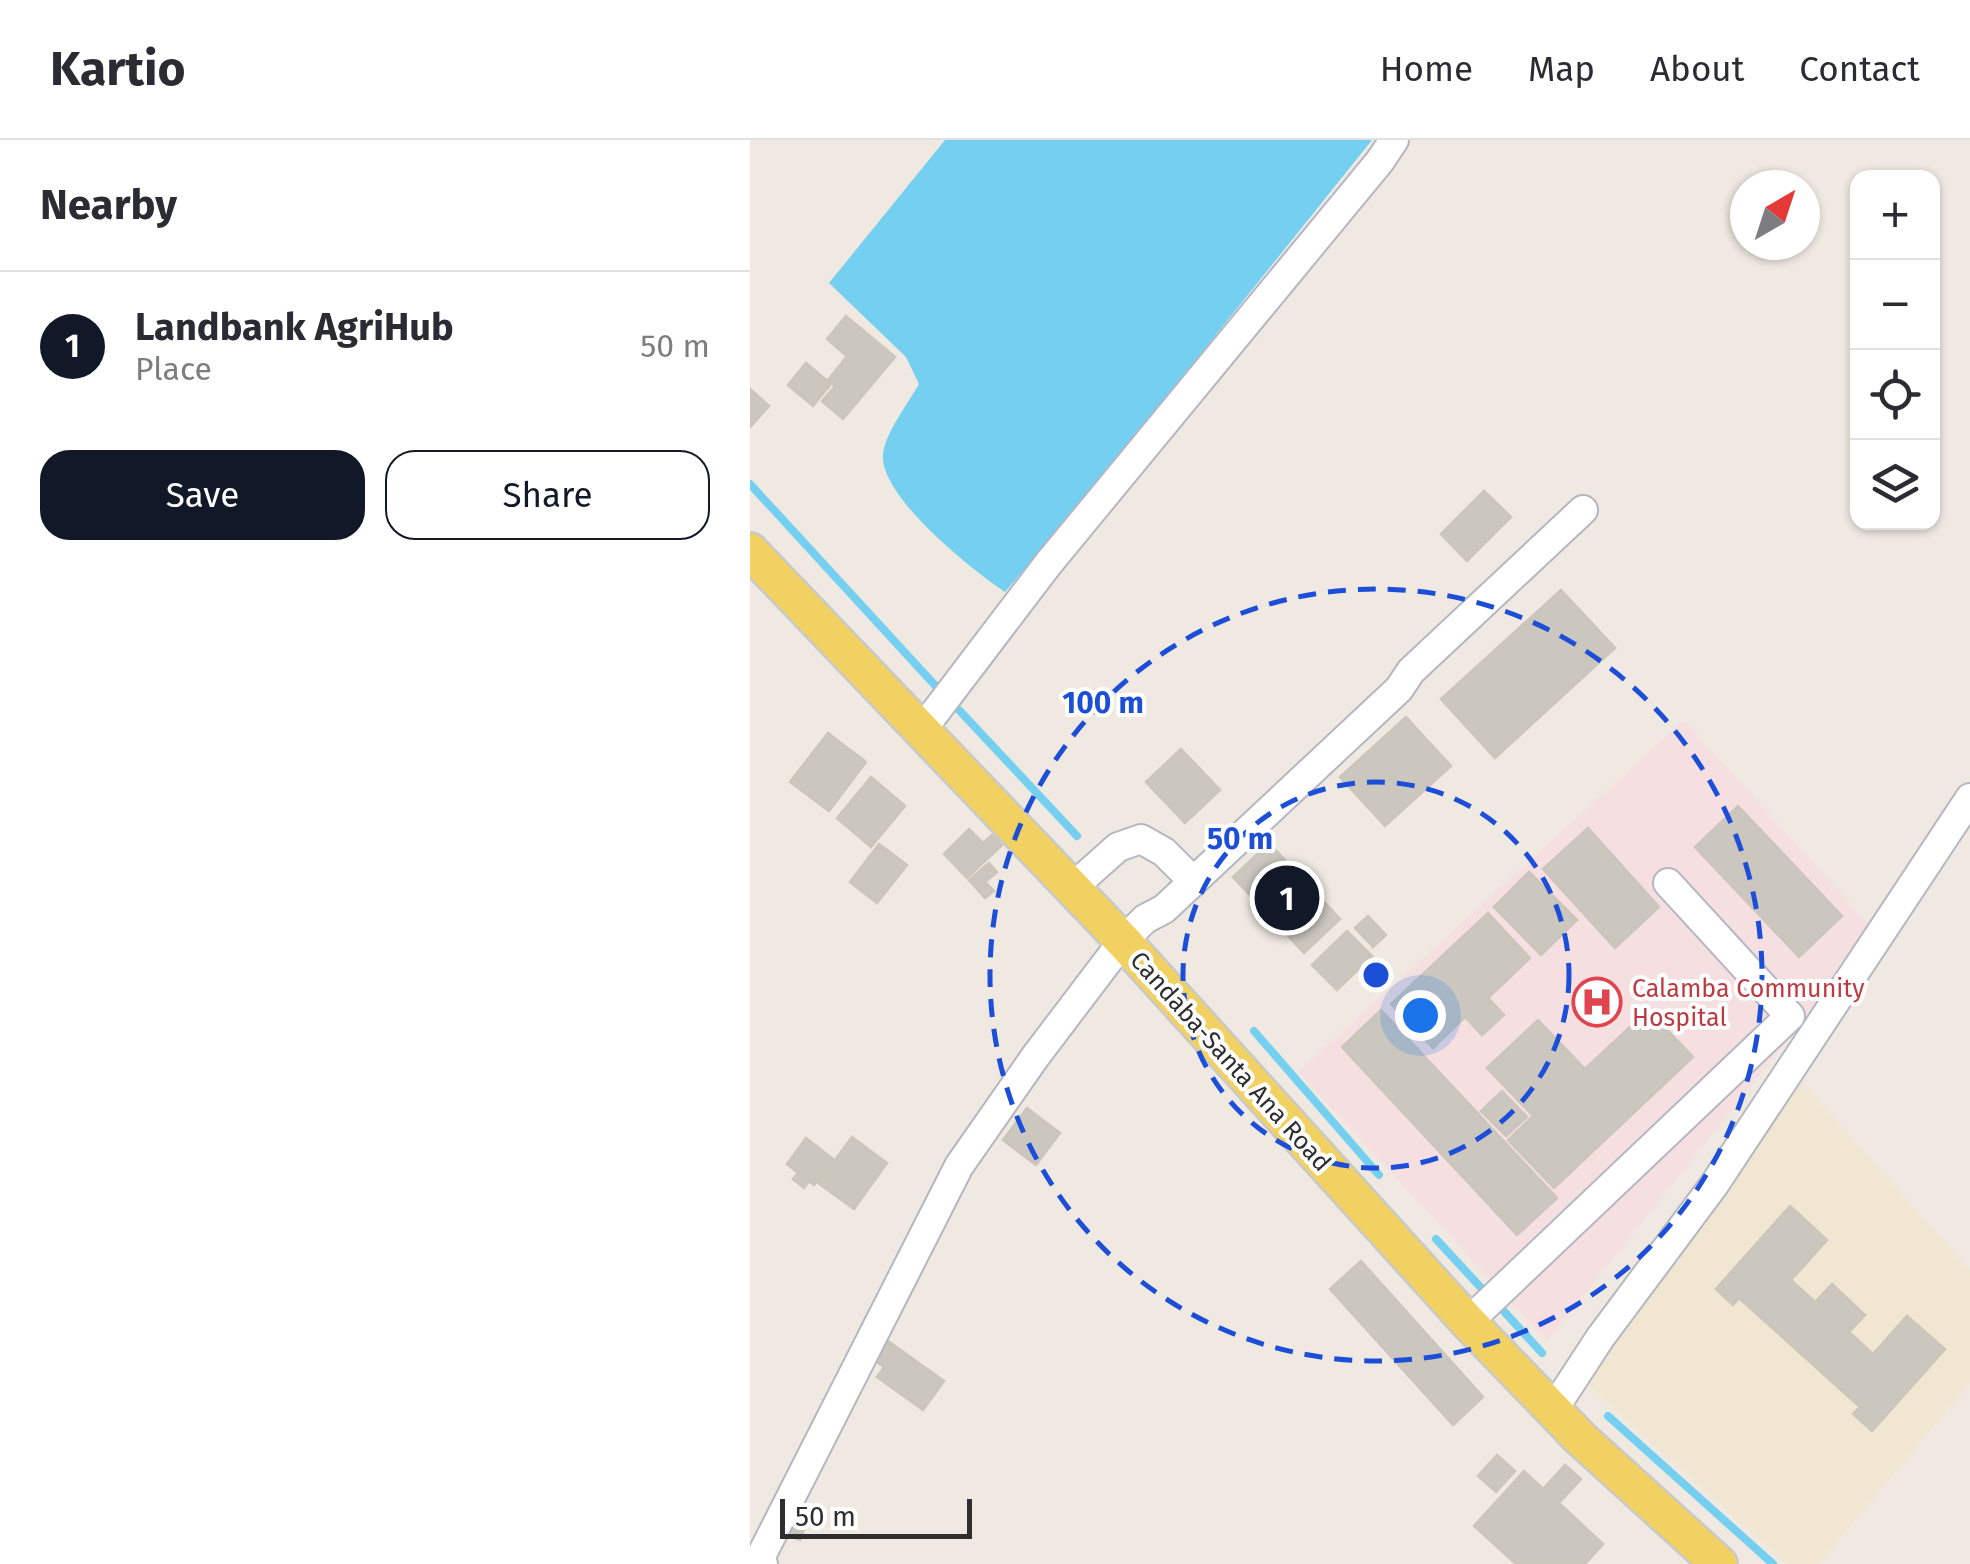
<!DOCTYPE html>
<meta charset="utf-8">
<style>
body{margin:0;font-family:"Fira Sans",sans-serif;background:#f7f7f7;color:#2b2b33}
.controls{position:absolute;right:30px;top:30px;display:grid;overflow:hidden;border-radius:20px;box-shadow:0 2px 8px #0004}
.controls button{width:90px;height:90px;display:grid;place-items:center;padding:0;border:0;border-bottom:2px solid #e1e1e2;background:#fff;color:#2b2b33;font:50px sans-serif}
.compass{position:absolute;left:980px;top:30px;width:90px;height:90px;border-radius:50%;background:#fff;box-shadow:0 2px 8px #0004;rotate:39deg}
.scale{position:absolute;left:30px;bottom:25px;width:192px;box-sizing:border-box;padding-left:10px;border:5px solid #2e2e2e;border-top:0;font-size:28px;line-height:35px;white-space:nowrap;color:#2e2e2e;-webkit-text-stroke:8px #fff;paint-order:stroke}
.you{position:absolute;left:670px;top:875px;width:35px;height:35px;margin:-25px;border:8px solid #fff;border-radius:50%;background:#1a73e8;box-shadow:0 0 0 15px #1a73e833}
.badge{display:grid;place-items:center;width:65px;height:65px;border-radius:50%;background:#111827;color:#fff;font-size:32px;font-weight:700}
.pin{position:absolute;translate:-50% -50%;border:5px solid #fff;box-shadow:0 2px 10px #0006}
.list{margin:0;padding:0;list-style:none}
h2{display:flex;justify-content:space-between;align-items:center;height:130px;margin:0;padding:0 40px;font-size:42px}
h2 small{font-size:32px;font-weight:400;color:#7c7c81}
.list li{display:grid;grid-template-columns:65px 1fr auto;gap:30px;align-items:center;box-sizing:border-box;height:150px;padding:0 40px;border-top:2px solid #e1e1e2}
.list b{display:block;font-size:38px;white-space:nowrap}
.list p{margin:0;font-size:32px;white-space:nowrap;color:#7c7c81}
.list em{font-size:32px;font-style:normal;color:#7c7c81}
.actions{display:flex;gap:20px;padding:30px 40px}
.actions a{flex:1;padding:22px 0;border:2px solid #111827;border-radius:30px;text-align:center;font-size:35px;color:#111827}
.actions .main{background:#111827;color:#fff}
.icon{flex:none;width:55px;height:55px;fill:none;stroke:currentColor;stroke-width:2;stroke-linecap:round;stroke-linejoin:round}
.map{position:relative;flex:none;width:1220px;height:1424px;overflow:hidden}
header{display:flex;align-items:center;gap:60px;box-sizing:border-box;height:140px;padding:0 50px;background:#fff;border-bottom:2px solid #e1e1e2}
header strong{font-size:48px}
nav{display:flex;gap:55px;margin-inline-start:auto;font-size:35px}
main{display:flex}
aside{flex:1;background:#fff}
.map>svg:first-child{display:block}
.education{fill:#f0e6d1}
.medical{fill:#f5dfe0}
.water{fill:#75cff0}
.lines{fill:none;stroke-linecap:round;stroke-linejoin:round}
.stream{stroke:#75cff0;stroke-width:8}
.building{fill:#cbc7bf;stroke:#cbc5ba;stroke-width:2.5}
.minor-casing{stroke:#b4b7c1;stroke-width:32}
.major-casing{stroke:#c9c9c9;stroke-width:40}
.minor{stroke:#fff;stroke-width:28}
.major{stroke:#f2d163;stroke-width:35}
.ring{fill:none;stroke:#1d4ed8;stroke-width:5;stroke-dasharray:18 12}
.labels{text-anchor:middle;stroke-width:8;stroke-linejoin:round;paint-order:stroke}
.health-label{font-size:25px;fill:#be3a42;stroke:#fff;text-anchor:start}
.street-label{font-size:25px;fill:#2e2e2e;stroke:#fff}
.centre{fill:#1d4ed8;stroke:#fff;stroke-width:5}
.ring-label{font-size:30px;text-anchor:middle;font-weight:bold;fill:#1d4ed8;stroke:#fff;stroke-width:8;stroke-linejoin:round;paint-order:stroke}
</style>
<header>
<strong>Kartio</strong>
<nav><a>Home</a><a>Map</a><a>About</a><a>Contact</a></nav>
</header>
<main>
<aside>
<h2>Nearby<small></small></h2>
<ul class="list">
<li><span class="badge">1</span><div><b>Landbank AgriHub</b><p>Place</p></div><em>50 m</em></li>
</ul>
<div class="actions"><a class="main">Save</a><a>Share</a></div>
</aside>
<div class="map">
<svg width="1220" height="1424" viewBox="0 0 1220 1424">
<rect width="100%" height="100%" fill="#efe9e1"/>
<path class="education" d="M1046 936 1220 1131V1243L1068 1424H1037L835 1243Z"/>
<path class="medical" d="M934 580 1125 791 797 1201 548 932Z"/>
<path class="water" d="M195 0H622L344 347 255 452C222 430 129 356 133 314 135 294 158 263 169 244L156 217 79 143Z"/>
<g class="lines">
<g class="stream">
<path d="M0 344 193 554"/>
<path d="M209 570 327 696"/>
<path d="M504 891 629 1035"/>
<path d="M686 1099 734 1151"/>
<path d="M750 1167 792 1213"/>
<path d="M858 1276 1023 1424"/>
</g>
</g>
<g class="building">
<path d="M96 176 145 217 93 279 72 261 85 246 78 240 97 216 77 199Z"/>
<path d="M56 223 81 244 63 266 38 245Z"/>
<path d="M0 249 19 266 0 287Z"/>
<path d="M734 351 761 377 717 421 691 394Z"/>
<path d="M811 450 865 508 745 618 691 559Z"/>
<path d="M656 577 701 626 635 686 590 637Z"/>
<path d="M78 593 116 622 79 671 40 642Z"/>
<path d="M431 609 470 650 435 683 396 642Z"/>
<path d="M121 637 155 666 121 707 87 678Z"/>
<path d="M988 666 1092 776 1049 817 945 707Z"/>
<path d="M838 688 909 767 865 808 793 729Z"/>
<path d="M219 689 233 703 242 695 252 705 217 738 194 714Z"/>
<path d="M519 703 590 779 554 813 483 737Z"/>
<path d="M129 704 157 725 127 763 100 742Z"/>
<path d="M239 723 247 732 235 742 244 751 235 758 219 740Z"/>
<path d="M779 732 827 780 791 815 744 767Z"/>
<path d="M738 773 780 818 738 858 754 875 732 895 715 877 683 908 641 864Z"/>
<path d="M618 776 636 795 623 807 605 788Z"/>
<path d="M597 791 622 816 587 850 562 825Z"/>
<path d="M631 870 807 1058 767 1095 592 907Z"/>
<path d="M898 870 943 917 804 1048 758 1000 783 976 737 928 788 880 835 929Z"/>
<path d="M752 951 777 977 756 996 731 971Z"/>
<path d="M277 968 310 993 286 1025 253 1000Z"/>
<path d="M102 997 137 1023 104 1069 68 1043Z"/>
<path d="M56 998 83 1019 64 1045 59 1041 54 1048 43 1039 48 1033 37 1024Z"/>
<path d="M1040 1066 1077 1100 1041 1140 1065 1162 1082 1144 1115 1175 1099 1192 1123 1214 1157 1176 1195 1209 1122 1291 1103 1274 1110 1267 989 1158 983 1165 966 1149Z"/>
<path d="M611 1121 733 1257 703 1285 580 1149Z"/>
<path d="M138 1201 194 1241 173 1270 127 1237 134 1227 124 1220Z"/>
<path d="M747 1315 765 1331 746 1352 728 1336Z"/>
<path d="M815 1325 831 1339 809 1363 853 1404 835 1424H766L724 1386 774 1331 793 1349Z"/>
<path d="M42 1369 59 1376 50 1400 32 1393Z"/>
</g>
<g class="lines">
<g class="minor-casing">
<g id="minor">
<path d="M171 591 298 424 630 21 644 0"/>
<path d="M322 748 368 707 391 699 414 712 434 732"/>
<path d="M718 1182 1040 876 918 743"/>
<path d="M803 1270 850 1198 964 1045 1220 658"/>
<path d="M13 1424 8 1422 209 1026 285 917 373 801 395 779 414 769 649 549 661 531 833 370"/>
</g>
</g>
<g class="major-casing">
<path id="major" d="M0 411 373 801 718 1182 830 1298 969 1424"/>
</g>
<use href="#minor" class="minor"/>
<use href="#major" class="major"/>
</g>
<g class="ring">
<circle cx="626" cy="835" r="193"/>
<circle cx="626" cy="835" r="386"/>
</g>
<defs>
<g id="hospital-ring" transform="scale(2.5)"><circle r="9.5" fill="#fff" stroke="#e0444e" stroke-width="1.5"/><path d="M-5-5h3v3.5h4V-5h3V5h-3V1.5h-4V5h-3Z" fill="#e0444e"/></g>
</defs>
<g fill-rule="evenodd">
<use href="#hospital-ring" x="847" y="862"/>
</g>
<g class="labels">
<g class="health-label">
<text x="882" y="857">Calamba Community<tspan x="882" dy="29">Hospital</tspan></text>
</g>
<g class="street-label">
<text transform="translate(481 921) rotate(48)" y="9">Candaba-Santa Ana Road</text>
</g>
</g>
<circle cx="626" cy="835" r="15" class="centre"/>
<g class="ring-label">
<text x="353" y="573">100 m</text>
<text x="490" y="709">50 m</text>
</g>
</svg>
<div class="controls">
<button>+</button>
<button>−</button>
<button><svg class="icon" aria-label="locate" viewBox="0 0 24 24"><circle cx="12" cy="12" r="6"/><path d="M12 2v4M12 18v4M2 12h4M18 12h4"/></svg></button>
<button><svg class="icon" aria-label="layers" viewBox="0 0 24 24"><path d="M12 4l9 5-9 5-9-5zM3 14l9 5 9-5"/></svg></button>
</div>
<svg class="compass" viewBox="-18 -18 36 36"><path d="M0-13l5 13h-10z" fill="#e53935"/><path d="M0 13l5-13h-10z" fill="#7c7c81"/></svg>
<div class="scale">50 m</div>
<div class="you"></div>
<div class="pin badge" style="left:537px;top:758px">1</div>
</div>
</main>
